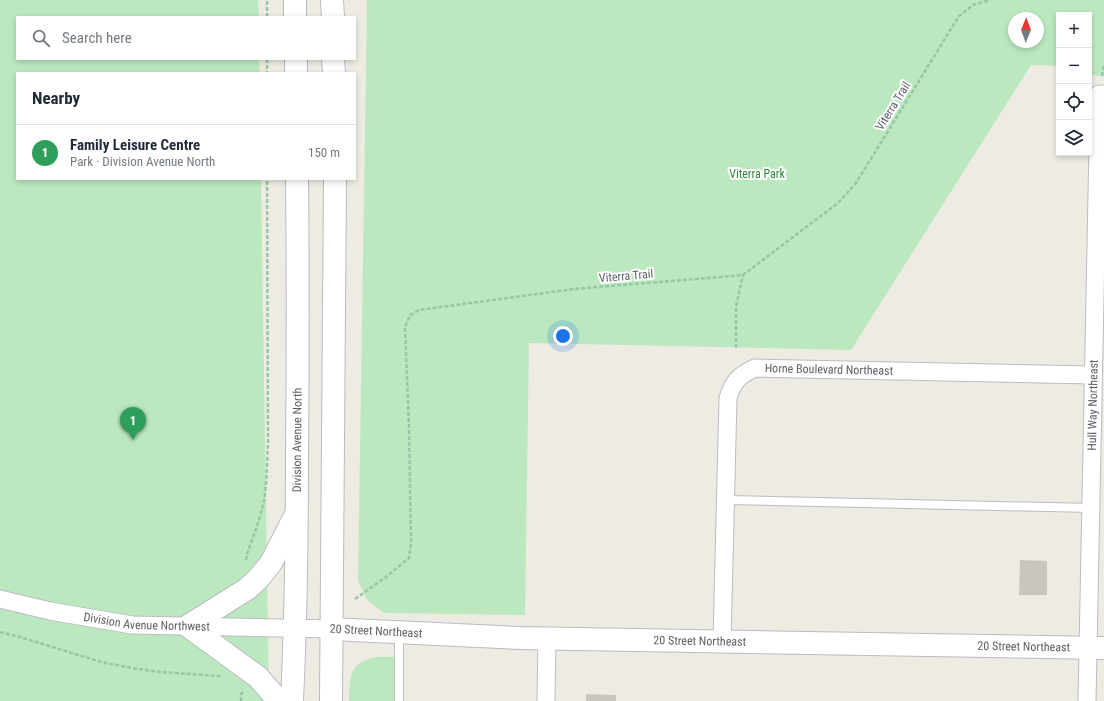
<!DOCTYPE html>
<meta charset="utf-8">
<style>
body{margin:0;font-family:"Roboto Condensed",sans-serif;background:#f6f6f7;color:#1f2937}
.controls{position:absolute;right:12px;top:12px;display:grid;overflow:hidden;border-radius:0px;box-shadow:0 2px 6px #0003}
.controls button{width:36px;height:36px;display:grid;place-items:center;padding:0;border:0;border-bottom:1px solid #e0e1e3;background:#fff;color:#1f2937;font:20px sans-serif}
.compass{position:absolute;left:1008px;top:12px;width:36px;height:36px;border-radius:50%;background:#fff;box-shadow:0 2px 6px #0003;rotate:1deg}
.you{position:absolute;left:563px;top:336px;width:14px;height:14px;margin:-10px;border:3px solid #fff;border-radius:50%;background:#1a73e8;box-shadow:0 0 0 6px #1a73e833}
.badge{display:grid;place-items:center;width:26px;height:26px;border-radius:50%;background:#f54021;color:#fff;font-size:13px;font-weight:700}
.pin{position:absolute;translate:-50% -33px;filter:drop-shadow(0 1px 2px #0008)}
.pin::after{content:'';position:absolute;top:21px;width:14px;height:12px;background:inherit;clip-path:polygon(0 0,100% 0,50% 100%)}
.list{margin:0;padding:0;list-style:none}
h2{display:flex;justify-content:space-between;align-items:center;height:52px;margin:0;padding:0 16px;font-size:17px}
h2 small{font-size:13px;font-weight:400;color:#747a83}
.list li{display:grid;grid-template-columns:26px 1fr auto;gap:12px;align-items:center;box-sizing:border-box;height:56px;padding:0 16px;border-top:1px solid #e0e1e3}
.list b{display:block;font-size:15px;white-space:nowrap}
.list p{margin:0;font-size:13px;white-space:nowrap;color:#747a83}
.list em{font-size:13px;font-style:normal;color:#747a83}
.icon{flex:none;width:22px;height:22px;fill:none;stroke:currentColor;stroke-width:2;stroke-linecap:round;stroke-linejoin:round}
.map{position:relative;flex:none;width:1104px;height:701px;overflow:hidden}
.search{position:absolute;background:#fff;box-shadow:0 2px 6px #0003;left:16px;top:16px;width:340px;height:44px;display:flex;align-items:center;gap:10px;box-sizing:border-box;padding:0 14px;border-radius:0px;color:#747a83;font-size:15px}
.panel{position:absolute;background:#fff;box-shadow:0 2px 6px #0003;left:16px;top:72px;width:340px;height:108px;border-radius:0px}
.map>svg:first-child{display:block}
.green{fill:#bce8bf;fill-rule:evenodd}
.building{fill:#c9c6bf}
.lines{fill:none;stroke-linecap:round;stroke-linejoin:round}
.lane-casing{stroke:#babcc2;stroke-width:10}
.street-casing{stroke:#babcc2;stroke-width:19}
.secondary-casing{stroke:#b8bbc2;stroke-width:24}
.path{stroke:#93c7a6;stroke-width:2.5;stroke-dasharray:4 2;stroke-linecap:butt}
.lane{stroke:#fff;stroke-width:8}
.street{stroke:#fff;stroke-width:17}
.secondary{stroke:#fff;stroke-width:22}
.labels{text-anchor:middle;stroke-width:4;stroke-linejoin:round;paint-order:stroke}
.street-label{font-size:12px;fill:#5a5e64;stroke:#fff}
.park-label{font-size:12px;fill:#2e8739;stroke:#fff}
</style>
<div class="map">
<svg width="1104" height="701" viewBox="0 0 1104 701">
<rect width="100%" height="100%" fill="#eeece2"/>
<g class="green">
<path d="M0 0H258L259 17H17V59H259L260 73H17V179H261L269 701H0Z"/>
<path d="M367 0H1104V76L1089 75V15H1059V66L1031 65 851 350 529 343 525 615 384 613 367 600 358 580ZM1014 18H1038V42H1014Z"/>
<path d="M377 657H396L395 701H349C349 677 350 661 377 657Z"/>
</g>
<g class="building">
<path d="M1020 560 1047 561V595H1019Z"/>
<path d="M586 694 616 695V701H586Z"/>
</g>
<g class="lines">
<g class="lane-casing">
<g id="lane">
<path d="M725 500 1091 508"/>
<path d="M399 634V701"/>
</g>
</g>
<g class="street-casing">
<g id="street">
<path id="s1" d="M0 599 50 611 132 625 331 629"/>
<path id="s2" d="M722 641 728 398C733 382 739 375 755 368L1093 375"/>
<path d="M546 701 547 638"/>
<path id="s3" d="M1087 701 1099 94H1104"/>
</g>
</g>
<g class="secondary-casing">
<g id="secondary">
<path d="M295 0V17"/>
<path d="M332 0 333 17"/>
<path d="M296 59V73"/>
<path d="M333 59 334 73"/>
<path id="s4" d="M331 629 520 638 1104 648"/>
<path d="M279 701 258 677 188 626 247 589 258 579 271 563 295 516"/>
<path id="s5" d="M292 701C296 618 297 534 297 451 298 360 298 270 297 179"/>
<path d="M331 701 335 179"/>
</g>
</g>
<g class="path">
<path d="M267 17V0"/>
<path d="M267 59V73"/>
<path d="M1102 76 1104 64"/>
<path d="M736 348V306L743 275"/>
<path d="M246 560 247 554C253 537 260 519 264 501 267 482 267 461 268 442L267 179"/>
<path d="M355 599 386 577 409 558 411 543 409 428 405 327 410 315 419 310 574 289 743 275 838 203 856 183 959 16 973 5 990 0"/>
<path d="M0 632 20 637 101 662 132 668 160 672 220 676"/>
<path d="M241 701V694L243 692"/>
</g>
<use href="#lane" class="lane"/>
<use href="#street" class="street"/>
<use href="#secondary" class="secondary"/>
</g>
<g class="labels">
<g class="street-label">
<text transform="translate(893 106) rotate(-58)" y="4">Viterra Trail</text>
<text transform="translate(626 276) rotate(-5)" y="4">Viterra Trail</text>
<text dy="4" stroke="none"><textPath href="#s2" startOffset="359">Horne Boulevard Northeast</textPath></text>
<text dy="4" stroke="none"><textPath href="#s3" startOffset="296">Hull Way Northeast</textPath></text>
<text dy="4" stroke="none"><textPath href="#s5" startOffset="261">Division Avenue North</textPath></text>
<text dy="4" stroke="none"><textPath href="#s1" startOffset="149">Division Avenue Northwest</textPath></text>
<text transform="translate(376 631) rotate(3)" y="4">20 Street Northeast</text>
<text dy="4" stroke="none"><textPath href="#s4" startOffset="369">20 Street Northeast</textPath></text>
<text dy="4" stroke="none"><textPath href="#s4" startOffset="693">20 Street Northeast</textPath></text>
</g>
<g class="park-label">
<text x="757" y="178">Viterra Park</text>
</g>
</g>
</svg>
<div class="controls">
<button>+</button>
<button>−</button>
<button><svg class="icon" aria-label="locate" viewBox="0 0 24 24"><circle cx="12" cy="12" r="6"/><path d="M12 2v4M12 18v4M2 12h4M18 12h4"/></svg></button>
<button><svg class="icon" aria-label="layers" viewBox="0 0 24 24"><path d="M12 4l9 5-9 5-9-5zM3 14l9 5 9-5"/></svg></button>
</div>
<svg class="compass" viewBox="-18 -18 36 36"><path d="M0-13l5 13h-10z" fill="#e53935"/><path d="M0 13l5-13h-10z" fill="#747a83"/></svg>
<div class="you"></div>
<div class="pin badge" style="left:133px;top:440px;background:#2e9e5b">1</div>
<div class="search"><svg class="icon" aria-label="search" viewBox="0 0 24 24"><circle cx="10" cy="10" r="6"/><path d="M15 15l6 6"/></svg>Search here</div>
<section class="panel">
<h2>Nearby<small></small></h2>
<ul class="list">
<li><span class="badge" style="background:#2e9e5b">1</span><div><b>Family Leisure Centre</b><p>Park · Division Avenue North</p></div><em>150 m</em></li>
</ul>
</section>
</div>
